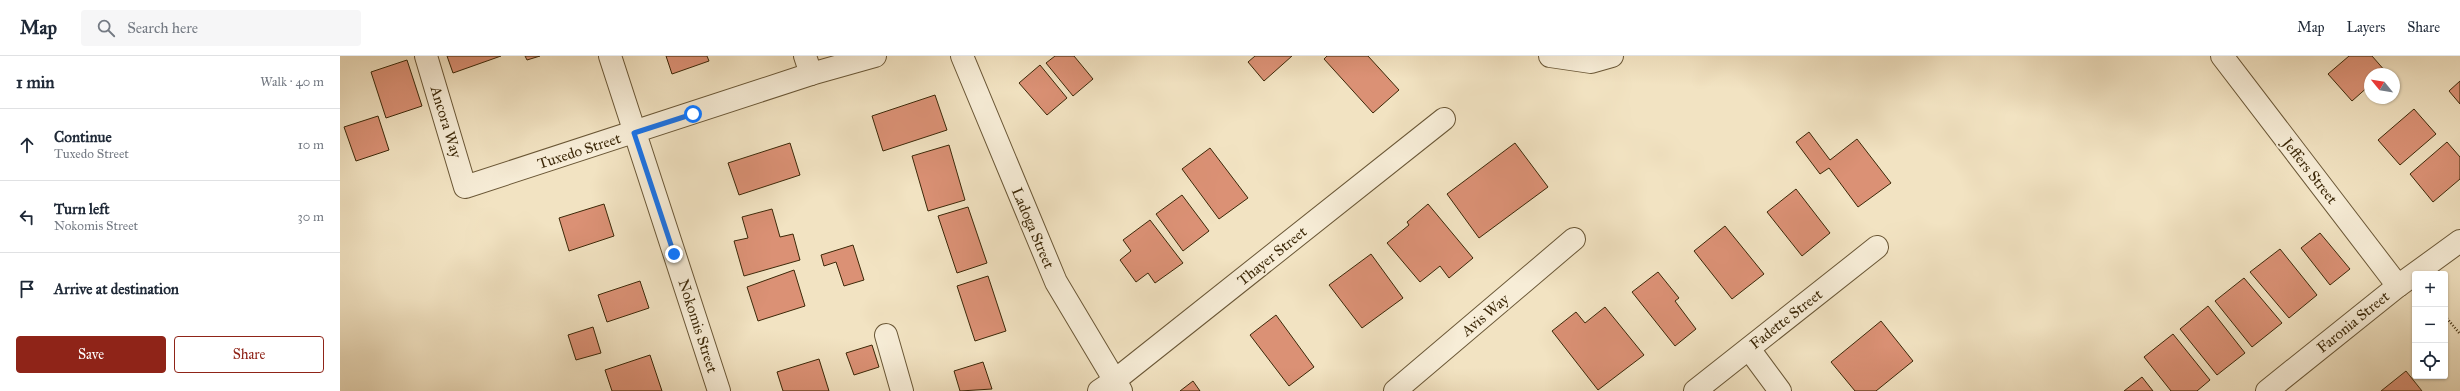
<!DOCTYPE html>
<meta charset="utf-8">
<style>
body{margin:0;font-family:"IM FELL Great Primer",serif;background:#f6f6f7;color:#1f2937}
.controls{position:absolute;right:12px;bottom:12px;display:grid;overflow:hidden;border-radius:4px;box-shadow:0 1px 3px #0004}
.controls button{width:36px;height:36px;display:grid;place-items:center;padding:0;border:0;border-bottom:1px solid #e0e1e3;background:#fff;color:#1f2937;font:20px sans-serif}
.compass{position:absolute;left:2024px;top:12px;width:36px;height:36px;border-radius:50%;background:#fff;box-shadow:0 1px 3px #0004;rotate:300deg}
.stop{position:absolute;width:12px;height:12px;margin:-9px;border:3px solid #1a73e8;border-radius:50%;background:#fff}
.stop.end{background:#1a73e8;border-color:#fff;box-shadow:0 1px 4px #0008}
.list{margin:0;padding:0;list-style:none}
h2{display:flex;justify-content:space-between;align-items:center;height:52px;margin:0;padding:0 16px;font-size:17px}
h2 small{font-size:13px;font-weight:400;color:#747a83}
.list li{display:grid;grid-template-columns:26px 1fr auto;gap:12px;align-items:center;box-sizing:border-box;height:72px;padding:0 16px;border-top:1px solid #e0e1e3}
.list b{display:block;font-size:15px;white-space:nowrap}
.list p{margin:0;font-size:13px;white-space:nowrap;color:#747a83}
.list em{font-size:13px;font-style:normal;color:#747a83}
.actions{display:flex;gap:8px;padding:12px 16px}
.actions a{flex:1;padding:9px 0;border:1px solid #8f2418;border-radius:4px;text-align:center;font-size:14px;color:#8f2418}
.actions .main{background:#8f2418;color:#fff}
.icon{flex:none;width:22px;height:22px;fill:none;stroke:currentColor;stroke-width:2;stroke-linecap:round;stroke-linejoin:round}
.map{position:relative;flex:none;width:2120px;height:335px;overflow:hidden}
header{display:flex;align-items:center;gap:24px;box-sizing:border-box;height:56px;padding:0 20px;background:#fff;border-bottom:1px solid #e0e1e3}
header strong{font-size:19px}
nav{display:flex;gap:22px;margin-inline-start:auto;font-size:14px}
.search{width:280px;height:36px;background:#f6f6f7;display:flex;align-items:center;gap:10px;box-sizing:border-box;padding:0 14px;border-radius:4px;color:#747a83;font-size:15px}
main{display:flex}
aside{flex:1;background:#fff}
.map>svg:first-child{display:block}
.building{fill:#db9175;stroke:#3c2808}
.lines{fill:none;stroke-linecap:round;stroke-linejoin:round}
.minor-casing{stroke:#6a5736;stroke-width:24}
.path{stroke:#3c2808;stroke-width:2.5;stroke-dasharray:1 2;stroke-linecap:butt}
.minor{stroke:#f7edd7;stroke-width:22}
.route{stroke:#1a73e8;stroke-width:5}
.labels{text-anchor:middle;stroke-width:4;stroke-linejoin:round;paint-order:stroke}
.street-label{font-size:15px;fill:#3c2808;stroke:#f7edd7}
</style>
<header>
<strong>Map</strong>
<div class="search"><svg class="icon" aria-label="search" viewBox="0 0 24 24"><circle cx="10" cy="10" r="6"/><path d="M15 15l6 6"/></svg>Search here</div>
<nav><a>Map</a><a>Layers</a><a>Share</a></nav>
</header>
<main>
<aside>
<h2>1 min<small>Walk · 40 m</small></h2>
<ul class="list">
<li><svg class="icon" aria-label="ahead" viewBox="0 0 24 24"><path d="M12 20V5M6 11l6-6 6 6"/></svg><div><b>Continue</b><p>Tuxedo Street</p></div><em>10 m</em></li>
<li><svg class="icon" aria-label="left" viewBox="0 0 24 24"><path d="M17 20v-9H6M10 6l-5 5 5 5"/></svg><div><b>Turn left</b><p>Nokomis Street</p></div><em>30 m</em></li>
<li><svg class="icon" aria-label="arrive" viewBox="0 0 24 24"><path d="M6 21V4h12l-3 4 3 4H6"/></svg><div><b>Arrive at destination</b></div></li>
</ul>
<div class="actions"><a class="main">Save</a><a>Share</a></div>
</aside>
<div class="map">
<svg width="2120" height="335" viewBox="0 0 2120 335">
<rect width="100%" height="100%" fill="#f2e3c2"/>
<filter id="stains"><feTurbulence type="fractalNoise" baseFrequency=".005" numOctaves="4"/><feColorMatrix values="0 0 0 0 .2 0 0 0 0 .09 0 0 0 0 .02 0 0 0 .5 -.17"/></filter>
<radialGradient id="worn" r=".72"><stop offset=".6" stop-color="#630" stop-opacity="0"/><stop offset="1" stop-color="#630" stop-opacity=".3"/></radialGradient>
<g class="building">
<path d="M107 0H161L113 17Z"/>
<path d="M185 0H200L187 4Z"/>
<path d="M326 0H367L369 5 332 18Z"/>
<path d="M715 0H734L753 23 733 40 706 7Z"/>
<path d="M915 0H952L924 25 908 6Z"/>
<path d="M987 0H1028L1059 34 1033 57 984 3Z"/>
<path d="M2009 0H2032L2046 16 2043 18H2030V29L2012 45 1988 18Z"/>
<path d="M67 4 82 50 46 62 31 16Z"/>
<path d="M700 9 727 42 707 59 679 27Z"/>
<path d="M2120 25V48L2109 35Z"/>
<path d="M595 39 607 74 543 95 532 60Z"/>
<path d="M2074 53 2096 78 2060 109 2038 84Z"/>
<path d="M38 60 49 94 16 105 4 71Z"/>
<path d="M1469 76 1490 104 1517 83 1551 127 1518 151 1489 112 1480 118 1456 86Z"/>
<path d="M2107 86 2120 101V123L2093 146 2070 118Z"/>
<path d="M450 87 460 119 399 139 388 107Z"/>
<path d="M1175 87 1208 131 1139 182 1107 138Z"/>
<path d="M609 89 625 144 588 155 572 100Z"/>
<path d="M870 92 908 142 879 163 842 113Z"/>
<path d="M1456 133 1490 177 1462 200 1427 156Z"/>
<path d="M842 139 869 175 843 195 816 158Z"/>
<path d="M264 148 274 180 229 195 219 162Z"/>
<path d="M1088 148 1133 202 1109 222 1100 210 1080 226 1047 187 1069 169 1067 166Z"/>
<path d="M628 151 647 207 617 217 598 160Z"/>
<path d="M432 153 440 181 453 178 460 204 404 220 394 185 408 182 402 161Z"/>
<path d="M810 164 843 207 815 227 808 217 796 226 780 204 791 195 783 184Z"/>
<path d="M1385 170 1424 218 1392 243 1354 195Z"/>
<path d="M1980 177 2010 213 1990 229 1961 192Z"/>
<path d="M513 189 524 224 504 230 496 206 484 210 481 199Z"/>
<path d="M1940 193 1977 239 1949 262 1910 216Z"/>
<path d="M1031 198 1063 242 1022 272 989 229Z"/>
<path d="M454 214 465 250 418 265 407 231Z"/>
<path d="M1318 216 1339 242 1335 245 1356 273 1335 290 1292 236Z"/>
<path d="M648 220 666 275 635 285 617 230Z"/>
<path d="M1904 222 1942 267 1912 291 1875 245Z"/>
<path d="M300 225 309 252 267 266 258 239Z"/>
<path d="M1868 250 1905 297 1877 319 1840 273Z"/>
<path d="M1265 251 1304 299 1258 334 1212 275 1236 256 1245 267Z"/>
<path d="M936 259 974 311 949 330 910 279Z"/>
<path d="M1541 265 1573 305 1536 335H1515L1491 306Z"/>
<path d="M253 271 261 297 236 304 228 279Z"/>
<path d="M1833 278 1870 324 1857 335H1831L1804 301Z"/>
<path d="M532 289 539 311 514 319 506 297Z"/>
<path d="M310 299 322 335H272L265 314Z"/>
<path d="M479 303 489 335H443L437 316Z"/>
<path d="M643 306 652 333 620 335 614 315Z"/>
<path d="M2066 315 2082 335H2041Z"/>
<path d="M1802 321 1813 335H1784Z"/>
<path d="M853 325 860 335H840Z"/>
</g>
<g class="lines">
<g class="minor-casing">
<g id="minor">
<path d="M86 0 125 131 471 18 535 0"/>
<path d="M270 0 379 335"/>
<path d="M465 0 471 18"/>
<path d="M622 0 716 226 781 335"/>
<path d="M1210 0 1251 6 1272 0"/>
<path d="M1882 0 2058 230"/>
<path d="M546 279 562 335"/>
<path d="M1409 293 1440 335"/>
<path d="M759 335 774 325 1104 63"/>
<path d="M1055 335 1234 183"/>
<path d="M1355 335 1537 191"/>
<path d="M1927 335 2058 230 2120 185"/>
</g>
</g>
<path class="path" d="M2105 260 2120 278"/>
<use href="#minor" class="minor"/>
</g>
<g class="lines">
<path class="route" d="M334 198 294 77 353 58"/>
</g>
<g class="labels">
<g class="street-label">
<text transform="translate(106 66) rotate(73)" y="5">Ancora Way</text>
<text transform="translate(239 95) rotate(-18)" y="5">Tuxedo Street</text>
<text transform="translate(1970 115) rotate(52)" y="5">Jeffers Street</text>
<text transform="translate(693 172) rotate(67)" y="5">Ladoga Street</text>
<text transform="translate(932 200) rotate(-39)" y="5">Thayer Street</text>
<text transform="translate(1145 259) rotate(-40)" y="5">Avis Way</text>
<text transform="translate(1446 263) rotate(-38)" y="5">Fadette Street</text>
<text transform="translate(2013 266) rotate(-39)" y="5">Faronia Street</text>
<text transform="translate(358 270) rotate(72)" y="5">Nokomis Street</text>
</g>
</g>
<rect width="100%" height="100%" filter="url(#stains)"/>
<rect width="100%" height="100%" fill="url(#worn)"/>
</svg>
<div class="controls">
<button>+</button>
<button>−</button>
<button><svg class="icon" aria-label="locate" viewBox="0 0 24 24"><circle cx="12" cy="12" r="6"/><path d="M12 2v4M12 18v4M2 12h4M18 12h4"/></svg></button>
</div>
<svg class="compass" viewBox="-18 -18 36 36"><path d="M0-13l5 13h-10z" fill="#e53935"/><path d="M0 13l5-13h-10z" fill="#747a83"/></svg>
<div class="stop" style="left:353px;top:58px"></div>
<div class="stop end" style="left:334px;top:198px"></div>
</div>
</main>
